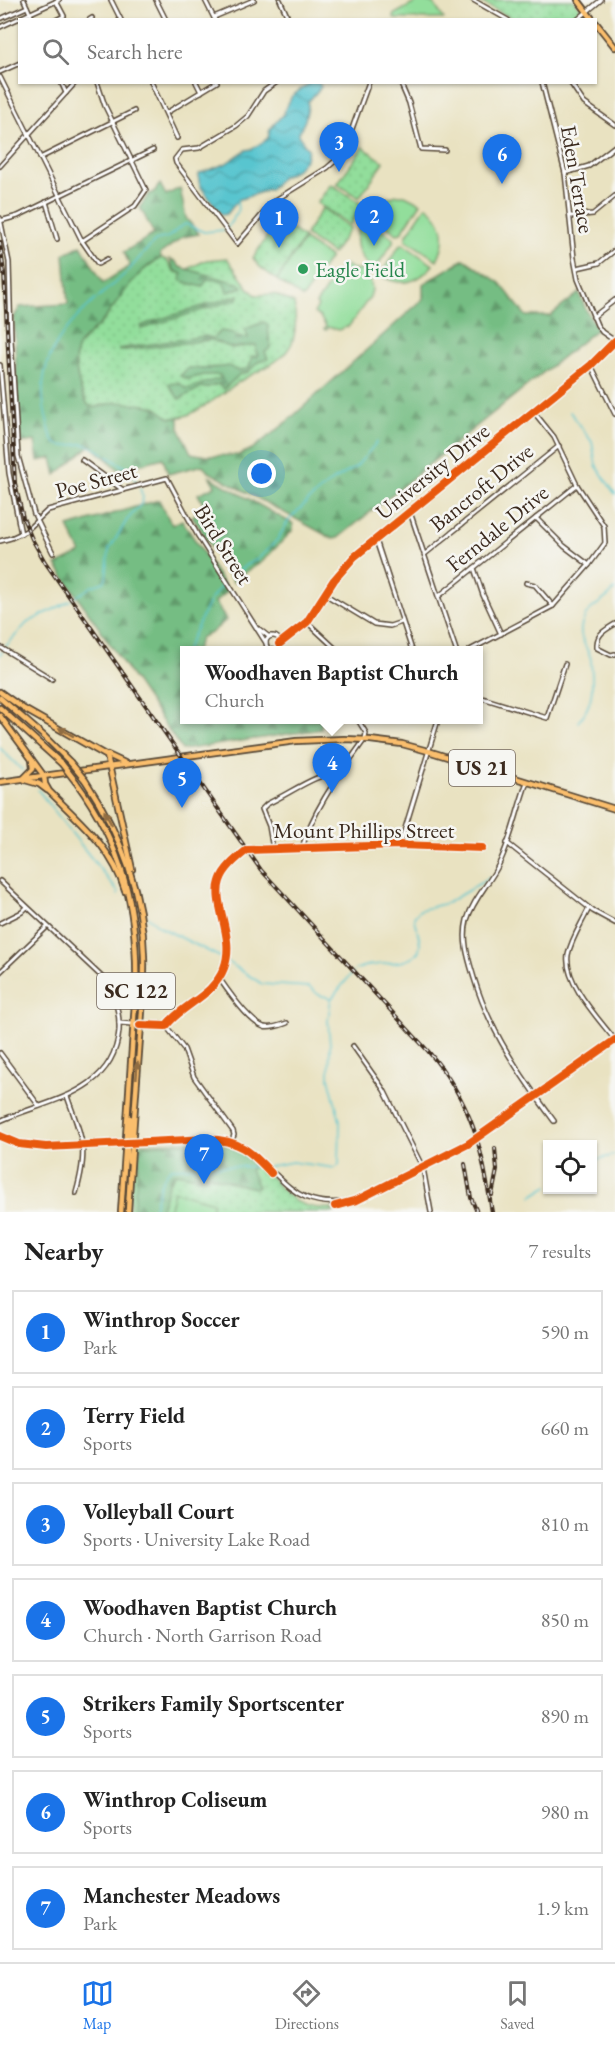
<!DOCTYPE html>
<meta charset="utf-8">
<style>
body{margin:0;font-family:"EB Garamond",serif;background:#f2f2f2;color:#222}
.controls{position:absolute;right:18px;bottom:18px;display:grid;overflow:hidden;border-radius:0px;box-shadow:0 2px 4px #0004}
.controls button{width:54px;height:54px;display:grid;place-items:center;padding:0;border:0;border-bottom:2px solid #e0e0e0;background:#fff;color:#222;font:30px sans-serif}
.you{position:absolute;left:262px;top:474px;width:21px;height:21px;margin:-15px;border:4px solid #fff;border-radius:50%;background:#1a73e8;box-shadow:0 0 0 9px #1a73e833}
.badge{display:grid;place-items:center;width:39px;height:39px;border-radius:50%;background:#1a73e8;color:#fff;font-size:20px;font-weight:700}
.pin{position:absolute;translate:-50% -50px;filter:drop-shadow(0 2px 3px #0008)}
.pin::after{content:'';position:absolute;top:32px;width:21px;height:18px;background:inherit;clip-path:polygon(0 0,100% 0,50% 100%)}
.popup{position:absolute;left:180px;top:646px;width:303px;height:78px;box-sizing:border-box;display:grid;place-content:center;border-radius:0px;background:#fff;filter:drop-shadow(0 2px 4px #0005);font-size:20px;white-space:nowrap;color:#767676}
.popup b{font-size:22px;color:#222}
.popup::after{content:'';position:absolute;left:50%;top:100%;margin-left:-12px;border:12px solid transparent;border-top-color:#fff}
.list{margin:0;padding:0;list-style:none}
h2{display:flex;justify-content:space-between;align-items:center;height:78px;margin:0;padding:0 24px;font-size:26px}
h2 small{font-size:20px;font-weight:400;color:#767676}
.list li{display:grid;grid-template-columns:39px 1fr auto;gap:18px;align-items:center;box-sizing:border-box;height:84px;margin:0 12px 12px;padding:0 12px;border:2px solid #e0e0e0;border-radius:0px}
.list b{display:block;font-size:22px;white-space:nowrap}
.list p{margin:0;font-size:20px;white-space:nowrap;color:#767676}
.list em{font-size:20px;font-style:normal;color:#767676}
.icon{flex:none;width:33px;height:33px;fill:none;stroke:currentColor;stroke-width:2;stroke-linecap:round;stroke-linejoin:round}
.map{position:relative;flex:none;width:615px;height:1212px;overflow:hidden}
.search{position:absolute;background:#fff;box-shadow:0 2px 4px #0004;left:18px;right:18px;top:18px;height:66px;display:flex;align-items:center;gap:15px;box-sizing:border-box;padding:0 21px;border-radius:0px;color:#767676;font-size:22px}
.sheet{height:750px;background:#fff}
nav{display:flex;justify-content:space-around;align-items:center;box-sizing:border-box;height:84px;border-top:2px solid #e0e0e0;background:#fff;font-size:16px;color:#767676}
nav a{display:grid;justify-items:center;gap:3px}
nav .on{color:#1a73e8}
.map>svg:first-child{display:block}
.grass{fill:url(#grass-dots);stroke:#66845c;stroke-width:1.5}
.forest{fill:url(#forest-firs);stroke:#587450;stroke-width:1.5}
.pitch{fill:#92de9b;stroke:#66845c;stroke-width:1.5}
.water{fill:url(#water-waves);stroke:#4a7876;stroke-width:1.5}
.lines{fill:none;stroke-linecap:round;stroke-linejoin:round}
.stream{stroke:#58c5cf;stroke-width:1.5}
.minor-casing{stroke:#554636;stroke-width:6}
.major-casing{stroke:#554636;stroke-width:8}
.minor{stroke:#fff;stroke-width:3}
.major{stroke:#fabe6d;stroke-width:4.5}
.rail-casing{stroke:#3b2a1e;stroke-width:4}
.rail{stroke:#f6f6f2;stroke-width:1.5;stroke-dasharray:4.5;stroke-linecap:butt}
.major-bridge-casing{stroke:#554636;stroke-width:8;stroke-linecap:butt}
.major-bridge{stroke:#fabe6d;stroke-width:4.5}
.cycleway-casing{stroke:#f6f6f2;stroke-width:11}
.cycleway{stroke:#e8590c;stroke-width:8}
.oneway{fill:#916d42}
.leisure-dot{fill:#2e9e5b;stroke:#f6f6f2;stroke-width:2}
.labels{text-anchor:middle;stroke-width:5;stroke-linejoin:round;paint-order:stroke}
.shield{fill:#f6f6f2;stroke:#73675e;stroke-width:1.5}
.shield-label{font-size:21px;font-weight:bold;fill:#3b2a1e}
.street-label{font-size:22px;fill:#3b2a1e;stroke:#f6f6f2}
.leisure-label{font-size:22px;fill:#27864d;stroke:#f6f6f2;text-anchor:start}
</style>
<div class="map">
<svg width="615" height="1212" viewBox="0 0 615 1212">
<defs>
<pattern id="grass-dots" width="8" height="8" patternUnits="userSpaceOnUse" patternTransform="scale(1.5)"><rect width="8" height="8" fill="#92de9b"/><path d="M2 2h.1M6 6h.1" fill="none" stroke="#7fbf85" stroke-width="1.8" stroke-linecap="round"/></pattern>
<pattern id="forest-firs" width="22" height="20" patternUnits="userSpaceOnUse" patternTransform="scale(1.5)"><rect width="22" height="20" fill="#75bd83"/><path d="M5 1l3.5 6h-7zM16 11l3.5 6h-7z" fill="#619a6b"/></pattern>
<pattern id="water-waves" width="16" height="10" patternUnits="userSpaceOnUse" patternTransform="scale(1.5)"><rect width="16" height="10" fill="#58c5cf"/><path d="M0 5q4-4 8 0t8 0" fill="none" stroke="#4aa0a7"/></pattern>
</defs>
<rect width="100%" height="100%" fill="#f6f6f2"/>
<filter id="ink" filterUnits="userSpaceOnUse"><feTurbulence type="fractalNoise" baseFrequency=".0167" numOctaves="2"/><feDisplacementMap in="SourceGraphic" scale="12" xChannelSelector="R" yChannelSelector="G"/><feConvolveMatrix kernelMatrix="1 2 1 2 8 2 1 2 1" color-interpolation-filters="sRGB"/></filter>
<filter id="wash" filterUnits="userSpaceOnUse"><feTurbulence type="fractalNoise" baseFrequency=".008" numOctaves="4" result="noise"/><feDisplacementMap in="SourceGraphic" scale="24" xChannelSelector="R" yChannelSelector="G"/><feGaussianBlur stdDeviation="1.35" result="paint"/><feColorMatrix in="noise" values="0 0 0 0 0 0 0 0 0 0 0 0 0 0 0 0 0 1.4 0 .05"/><feComposite in="paint" operator="in"/></filter>
<g filter="url(#wash)">
<rect width="100%" height="100%" fill="#e9e2c1"/>
<g class="grass">
<path d="M477 0H573L582 10 573 19H513Z"/>
<path d="M363 147 384 162 359 198 337 184Z"/>
<path d="M331 184 363 205 350 225 317 203Z"/>
<path d="M322 208 350 228 333 254 305 235Z"/>
<path d="M278 220 304 238 277 280 260 267 253 258Z"/>
<path d="M161 258 167 260 174 271 180 273 206 260 227 258 249 289 256 295 274 294 294 303C296 315 297 338 289 348 279 364 254 372 239 382 224 392 209 405 192 413 185 417 178 418 170 418L105 404 94 408 88 405C80 393 71 361 78 347 83 338 94 330 101 323 120 301 134 271 161 258Z"/>
<path d="M207 1140C223 1142 239 1146 251 1157 281 1181 285 1211 331 1208L334 1212H129L135 1148 140 1143Z"/>
</g>
<g class="forest">
<path d="M160 184 166 195 180 188 186 218 199 234 183 237 160 254 161 258C134 271 120 301 101 323 94 330 83 338 78 347 71 361 80 393 88 405L94 408 116 402 145 405 155 407 170 418H179V428L191 453 206 456 239 455 252 449 282 426 423 299V284L464 259 500 283 526 316H550L579 293 586 310 597 329 338 538 333 539 207 471 203 465 168 474 163 458 119 470 91 445 56 475 52 458 38 461 35 441 19 443 14 317 20 307 68 304 64 254 81 245 103 283 130 266 124 252 154 234 140 207 149 194 153 193Z"/>
<path d="M170 259 175 261 180 267 240 284 243 287 228 292 223 282 208 279 202 287 181 281 182 274 174 270Z"/>
<path d="M239 295 238 299 141 329V326L151 322Z"/>
<path d="M264 322 268 325 270 348 265 352 268 359 258 362 248 372 240 374 224 389 218 384 205 388 202 387 179 399 168 384 179 383 187 389 221 378 220 375H204L188 379 180 376 188 368C201 367 216 369 229 366L238 371 249 368 252 356 257 357 256 345 232 348 212 340 200 341 119 351V349L205 336 213 338 221 331 233 333 237 337 248 338 245 329Z"/>
<path d="M210 477 293 524V530L262 562 238 577 234 583 192 516 206 509 198 494 215 486Z"/>
<path d="M159 500 172 525 182 520 228 591 215 602 226 620 211 633 201 637 196 650H185V720H321V729L182 750 56 565 81 553 68 527Z"/>
<path d="M207 1142C227 1144 243 1149 255 1165L250 1170 258 1187 255 1188 245 1186 210 1176 197 1177 176 1173 169 1182 160 1212H133L140 1147 143 1145Z"/>
</g>
<g class="pitch">
<path d="M420 0 434 4 444 19H395L393 15Z"/>
<path d="M397 195H405L421 203 401 233 397 234 368 213 379 201Z"/>
<path d="M426 206C445 220 448 239 437 260L406 240V236Z"/>
<path d="M364 217 393 238V242L374 271C356 256 351 238 364 217Z"/>
<path d="M304 240 330 257 303 298 277 280Z"/>
<path d="M403 244 433 265C418 283 401 288 380 275L400 245Z"/>
<path d="M346 265 352 269 363 271 365 269H367L365 272 371 282 372 290 370 297 349 326 339 330 328 327 326 330 324 329 326 326 320 317 314 313 318 306 316 304 339 270 342 272Z"/>
<path d="M174 1191 213 1202 210 1212H169Z"/>
</g>
<path class="water" d="M311 82 319 83 321 87 308 102V107L305 120 298 135 308 149 306 159 296 170 281 178 270 189 238 200 227 214 222 215 200 186 198 176 200 173 225 164 246 150 252 149 264 141 268 138 270 129 283 114 292 96Z"/>
<g class="lines">
<g class="stream">
<path d="M227 228 238 211 237 200"/>
<path d="M570 412 592 442 596 465 615 494"/>
<path d="M104 454C98 450 91 445 83 444 74 443 59 451 53 440 50 435 49 428 48 423 26 354 77 315 124 275 133 267 150 243 159 239 162 238 165 239 168 237 175 233 178 227 186 224L204 232 224 230"/>
<path d="M107 456 128 469 138 484"/>
<path d="M231 577 246 565 259 558 277 540 289 520 307 502 329 483 356 467 377 442"/>
<path d="M73 599 92 586 104 582 106 578 109 550 127 520 141 504 143 498 140 488"/>
<path d="M6 646 27 623 70 601"/>
<path d="M186 650 210 600 223 584"/>
<path d="M0 655 2 652"/>
<path d="M183 694 181 690 185 658"/>
<path d="M578 722C591 707 593 693 592 674 591 669 592 662 590 656 585 644 577 635 583 621 588 606 606 602 615 589"/>
<path d="M0 748 22 770"/>
<path d="M38 790 118 892V895"/>
<path d="M148 917 160 927 224 959"/>
<path d="M228 962 262 984 309 987 319 995 331 998"/>
<path d="M356 970C370 960 411 969 419 950 423 940 414 927 414 917L420 910 447 903 489 878"/>
<path d="M332 998 353 972"/>
<path d="M592 1161 615 1155"/>
<path d="M532 1196 548 1186"/>
<path d="M153 1212C157 1197 159 1180 171 1168L220 1166 266 1167 292 1162 335 1168 339 1165 340 1121 329 1078 330 1045 328 1021 331 998"/>
</g>
</g>
</g>
<g filter="url(#ink)">
<g class="lines">
<g class="minor-casing">
<g id="minor">
<path d="M24 0 33 20"/>
<path d="M111 0 121 20"/>
<path d="M156 0 166 20"/>
<path d="M205 0 215 20"/>
<path d="M280 0 289 20"/>
<path d="M473 0 508 20"/>
<path d="M56 1 64 16 56 20"/>
<path d="M214 17 254 0"/>
<path d="M0 19 27 7"/>
<path d="M89 20 92 18"/>
<path d="M577 20 601 0"/>
<path d="M0 27 59 0"/>
<path d="M0 72 20 63"/>
<path d="M0 77 82 241 98 264 107 259"/>
<path d="M61 82 66 93"/>
<path d="M151 82 177 138"/>
<path d="M196 82 201 92"/>
<path d="M277 82 264 91 248 116 236 126 199 148 182 150 175 159 176 163 237 244 274 201 327 168 335 161 349 137 369 82"/>
<path d="M400 82 409 103 421 149 445 150"/>
<path d="M542 82 565 173 574 258 578 279 597 325 602 332 615 341"/>
<path d="M570 82 584 103 615 125"/>
<path d="M166 113 217 82"/>
<path d="M40 158 134 111"/>
<path d="M0 166 76 82"/>
<path d="M565 173 589 166 615 146"/>
<path d="M46 202 57 239"/>
<path d="M571 216 593 214 615 196"/>
<path d="M0 218 9 262 11 339 18 456 34 514 53 553"/>
<path d="M0 221 18 216 153 150"/>
<path d="M82 241 135 206 146 190 105 106 97 82"/>
<path d="M577 268 599 263 615 250"/>
<path d="M593 317 615 300"/>
<path d="M0 365 9 473 21 534"/>
<path d="M591 365 615 414"/>
<path d="M82 460 123 490"/>
<path d="M410 512 456 650"/>
<path d="M536 518 564 546 589 565"/>
<path d="M376 540 412 650"/>
<path d="M0 541 11 538 26 531 48 510 167 478 198 536 266 643"/>
<path d="M425 554 559 446"/>
<path d="M474 568 483 595 501 634"/>
<path d="M526 583 535 585 553 606"/>
<path d="M326 595 374 624 390 626 402 622"/>
<path d="M439 596 577 485"/>
<path d="M307 622 337 650"/>
<path d="M615 624C604 631 596 634 597 648L611 655 615 654"/>
<path d="M259 629 268 636H271"/>
<circle cx="273" cy="643" r="7"/>
<path d="M279 644 307 622 334 580 354 557 591 365 615 341"/>
<path d="M0 647 52 679"/>
<path d="M470 650 553 606 589 565 605 543 604 526 577 485 554 437 533 411"/>
<path d="M479 697 547 718 565 664"/>
<path d="M527 782C517 809 512 838 499 864 490 883 473 899 467 920 462 940 468 958 474 978 490 1032 521 1076 554 1121"/>
<path d="M507 843 593 911 615 923"/>
<path d="M400 845 438 720"/>
<path d="M302 848C314 807 341 773 365 739L366 733 358 720"/>
<path d="M273 849 269 826 262 809 267 804C293 792 314 774 343 771"/>
<path d="M0 881 103 978C114 993 120 1012 119 1031 113 1094 47 1100 0 1121"/>
<path d="M589 908C582 923 571 939 568 955 564 983 599 1019 615 1040"/>
<path d="M0 923 22 912 27 907"/>
<path d="M0 972 47 927"/>
<path d="M219 978C228 991 249 1022 264 1027 271 1029 281 1025 287 1023"/>
<path d="M119 1023 133 1024"/>
<path d="M140 1025 166 1026C182 1004 213 997 224 968 236 937 212 905 220 881 224 868 237 858 247 850L400 845 482 848"/>
<path d="M166 1026 184 1049 194 1077 233 1131 234 1135 231 1143"/>
<path d="M353 1046 384 1090 423 1168 431 1212"/>
<path d="M0 1053 39 1106"/>
<path d="M67 1096C82 1139 89 1147 76 1193"/>
<path d="M0 1136 19 1144 46 1147 208 1139C222 1139 237 1143 249 1151 288 1180 295 1212 357 1200L468 1144 615 1040"/>
</g>
</g>
<g class="major-casing">
<g id="major">
<path d="M578 0 593 20"/>
<path d="M596 23 615 47"/>
<path d="M0 692 24 709 107 756 132 869"/>
<path d="M0 698 45 737 70 762"/>
<path d="M0 708 62 764"/>
<path d="M0 716 44 776 45 784 49 791C80 822 112 847 125 891"/>
<path d="M108 755 125 763"/>
<path d="M24 778 33 769 32 760"/>
<path d="M25 780 39 784 47 790"/>
<path d="M85 780C120 833 143 892 144 956 145 988 141 1020 139 1052 135 1105 131 1159 128 1212"/>
<path d="M0 782 296 741 344 739 370 740 402 744 428 751 615 809"/>
<path d="M76 782C123 846 138 910 136 987L121 1212"/>
<path d="M130 1118V1136"/>
<path d="M126 1144 129 1162"/>
</g>
</g>
<use href="#minor" class="minor"/>
<use href="#major" class="major"/>
<g class="rail-casing">
<g id="rail">
<path d="M0 242 4 273 15 483 23 518 32 539 45 562 261 870 428 1051C473 1104 481 1145 492 1212"/>
<path d="M465 1164 471 1198 477 1212"/>
<path d="M492 1195 497 1170 495 1148"/>
</g>
</g>
<use href="#rail" class="rail"/>
<g class="major-bridge-casing">
<g id="major-bridge">
<path d="M70 762 85 780"/>
<path d="M62 764 76 782"/>
</g>
</g>
<use href="#major-bridge" class="major-bridge"/>
<g class="cycleway-casing">
<g id="cycleway">
<path d="M279 644 307 622 334 580 354 557 591 365 615 341"/>
<path d="M140 1025 166 1026C182 1004 213 997 224 968 236 937 212 905 220 881 224 868 237 858 247 850L400 845 482 848"/>
<path d="M0 1136 19 1144 46 1147 208 1139C238 1140 251 1151 271 1173"/>
<path d="M335 1206 357 1200 468 1144 615 1040"/>
</g>
</g>
<use href="#cycleway" class="cycleway"/>
</g>
<defs><path id="oneway-solid" d="M-6-.8H1V-3.2L6.5 0L1 3.2V.8H-6Z" transform="scale(1.5)"/></defs>
<g class="oneway">
<use href="#oneway-solid" transform="translate(66 732) rotate(-151)"/>
<use href="#oneway-solid" transform="translate(108 818) rotate(-118)"/>
<use href="#oneway-solid" transform="translate(137 1070) rotate(-86)"/>
</g>
</g>
<circle class="leisure-dot" cx="303" cy="269" r="6"/>
<g class="labels">
<g class="shield">
<rect x="449" y="750" width="66" height="36" rx="4.5"/>
<rect x="97" y="973" width="78" height="36" rx="4.5"/>
</g>
<g class="shield-label">
<text x="482" y="775">US 21</text>
<text x="136" y="998">SC 122</text>
</g>
<g class="street-label">
<text transform="translate(578 179) rotate(80)" y="8">Eden Terrace</text>
<text transform="translate(432 471) rotate(-39)" y="8">University Drive</text>
<text transform="translate(96 480) rotate(-15)" y="8">Poe Street</text>
<text transform="translate(481 487) rotate(-39)" y="8">Bancroft Drive</text>
<text transform="translate(497 528) rotate(-39)" y="8">Ferndale Drive</text>
<text transform="translate(224 544) rotate(58)" y="8">Bird Street</text>
<text x="364" y="838">Mount Phillips Street</text>
</g>
<g class="leisure-label">
<text x="315" y="277">Eagle Field</text>
</g>
</g>
</svg>
<div class="controls">
<button><svg class="icon" aria-label="locate" viewBox="0 0 24 24"><circle cx="12" cy="12" r="6"/><path d="M12 2v4M12 18v4M2 12h4M18 12h4"/></svg></button>
</div>
<div class="you"></div>
<div class="pin badge" style="left:279px;top:248px">1</div>
<div class="pin badge" style="left:374px;top:246px">2</div>
<div class="pin badge" style="left:339px;top:172px">3</div>
<div class="pin badge" style="left:332px;top:793px">4</div>
<div class="popup"><b>Woodhaven Baptist Church</b>Church</div>
<div class="pin badge" style="left:182px;top:808px">5</div>
<div class="pin badge" style="left:502px;top:184px">6</div>
<div class="pin badge" style="left:204px;top:1184px">7</div>
<div class="search"><svg class="icon" aria-label="search" viewBox="0 0 24 24"><circle cx="10" cy="10" r="6"/><path d="M15 15l6 6"/></svg>Search here</div>
</div>
<section class="sheet">
<h2>Nearby<small>7 results</small></h2>
<ul class="list">
<li><span class="badge">1</span><div><b>Winthrop Soccer</b><p>Park</p></div><em>590 m</em></li>
<li><span class="badge">2</span><div><b>Terry Field</b><p>Sports</p></div><em>660 m</em></li>
<li><span class="badge">3</span><div><b>Volleyball Court</b><p>Sports · University Lake Road</p></div><em>810 m</em></li>
<li><span class="badge">4</span><div><b>Woodhaven Baptist Church</b><p>Church · North Garrison Road</p></div><em>850 m</em></li>
<li><span class="badge">5</span><div><b>Strikers Family Sportscenter</b><p>Sports</p></div><em>890 m</em></li>
<li><span class="badge">6</span><div><b>Winthrop Coliseum</b><p>Sports</p></div><em>980 m</em></li>
<li><span class="badge">7</span><div><b>Manchester Meadows</b><p>Park</p></div><em>1.9 km</em></li>
</ul>
</section>
<nav>
<a class="on"><svg class="icon" aria-label="map" viewBox="0 0 24 24"><path d="M3 6l6-2 6 2 6-2v14l-6 2-6-2-6 2zM9 4v14M15 6v14"/></svg>Map</a>
<a><svg class="icon" aria-label="directions" viewBox="0 0 24 24"><path d="M12 3l9 9-9 9-9-9zM9 14v-3h6M13 9l2 2-2 2"/></svg>Directions</a>
<a><svg class="icon" aria-label="saved" viewBox="0 0 24 24"><path d="M7 4h10v16l-5-4-5 4z"/></svg>Saved</a>
</nav>
